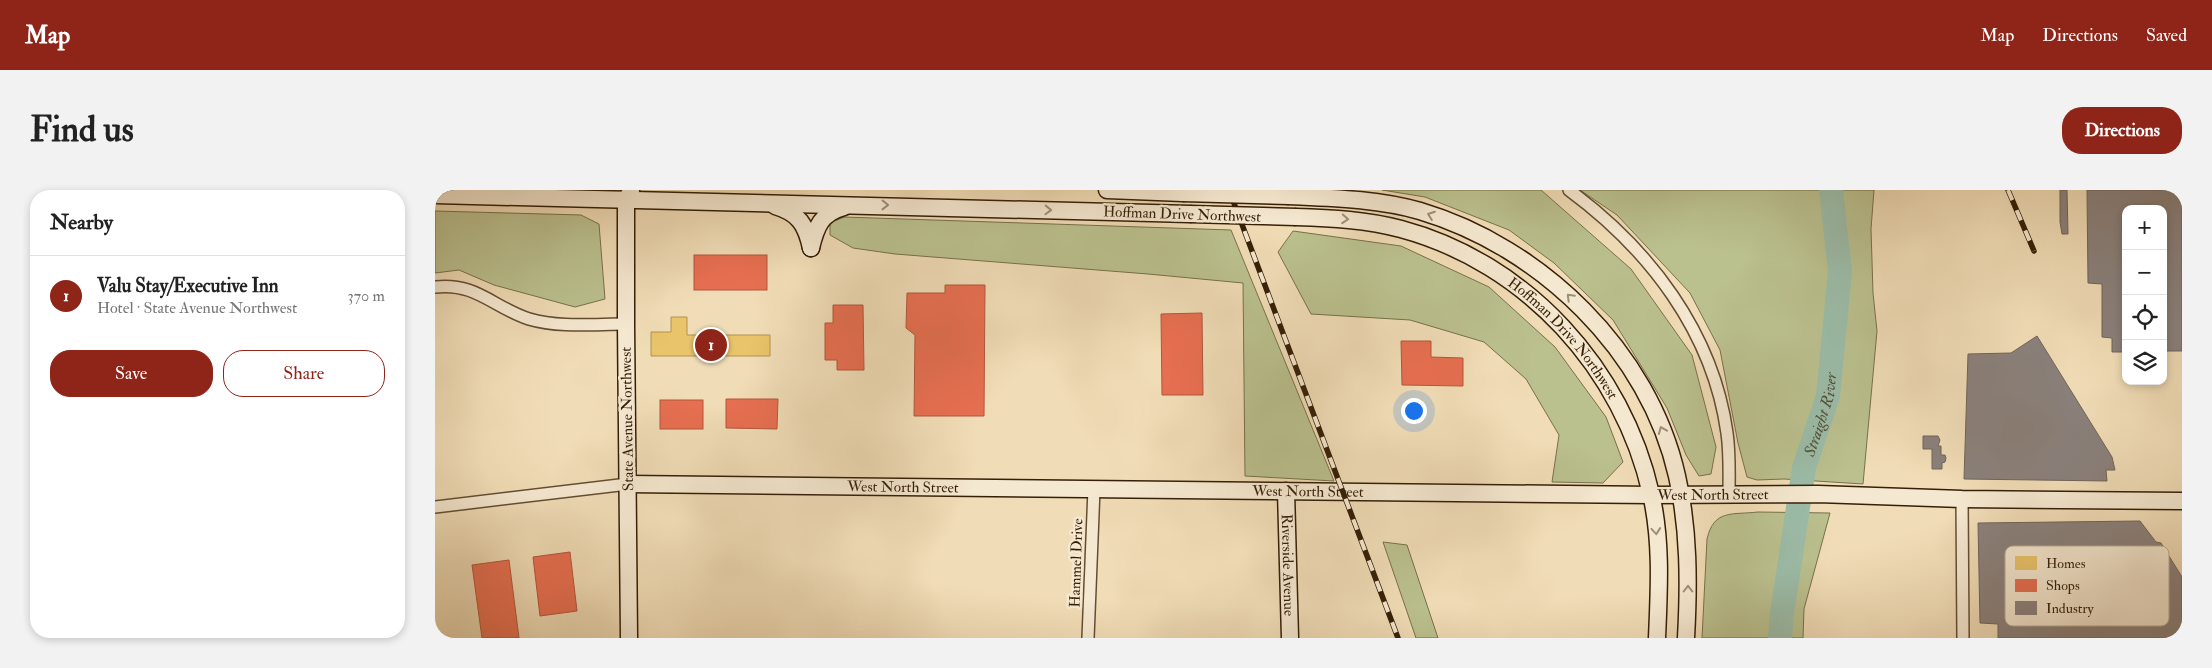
<!DOCTYPE html>
<meta charset="utf-8">
<style>
body{margin:0;font-family:"IM FELL Double Pica",serif;background:#f2f2f2;color:#222}
.controls{position:absolute;right:15px;top:15px;display:grid;overflow:hidden;border-radius:10px;box-shadow:0 2px 8px #0003}
.controls button{width:45px;height:45px;display:grid;place-items:center;padding:0;border:0;border-bottom:1px solid #e0e0e0;background:#fff;color:#222;font:25px sans-serif}
.you{position:absolute;left:978px;top:220px;width:18px;height:18px;margin:-12px;border:4px solid #fff;border-radius:50%;background:#1a73e8;box-shadow:0 0 0 8px #1a73e833}
.badge{display:grid;place-items:center;width:32px;height:32px;border-radius:50%;background:#8f2418;color:#fff;font-size:16px;font-weight:700}
.pin{position:absolute;translate:-50% -50%;border:2px solid #fff;box-shadow:0 1px 5px #0006}
.list{margin:0;padding:0;list-style:none}
h2{display:flex;justify-content:space-between;align-items:center;height:65px;margin:0;padding:0 20px;font-size:21px}
h2 small{font-size:16px;font-weight:400;color:#767676}
.list li{display:grid;grid-template-columns:32px 1fr auto;gap:15px;align-items:center;box-sizing:border-box;height:80px;padding:0 20px;border-top:1px solid #e0e0e0}
.list b{display:block;font-size:19px;white-space:nowrap}
.list p{margin:0;font-size:16px;white-space:nowrap;color:#767676}
.list em{font-size:16px;font-style:normal;color:#767676}
.actions{display:flex;gap:10px;padding:15px 20px}
.actions a{flex:1;padding:11px 0;border:1px solid #8f2418;border-radius:20px;text-align:center;font-size:18px;color:#8f2418}
.actions .main{background:#8f2418;color:#fff}
.icon{flex:none;width:28px;height:28px;fill:none;stroke:currentColor;stroke-width:2;stroke-linecap:round;stroke-linejoin:round}
.map{position:relative;flex:none;width:1747px;height:448px;overflow:hidden;border-radius:20px}
header{display:flex;align-items:center;gap:30px;box-sizing:border-box;height:70px;padding:0 25px;background:#8f2418;color:#fff}
header strong{font-size:24px}
nav{display:flex;gap:28px;margin-inline-start:auto;font-size:18px}
.intro{display:flex;align-items:center;justify-content:space-between;box-sizing:border-box;height:120px;padding:0 30px}
h1{margin:0;font-size:35px}
.button{padding:12px 22px;border-radius:20px;background:#8f2418;color:#fff;font-size:18px;font-weight:700}
main{display:flex;gap:30px;padding:0 30px}
aside{flex:1;background:#fff;border-radius:20px;box-shadow:0 2px 8px #0003}
.map>svg:first-child{display:block}
.green{fill:#bac08e;stroke:#78704a}
.homes{fill:#e9c46a;stroke:#b3924c}
.shops{fill:#e76f51;stroke:#b2573b}
.industry{fill:#8a817c;stroke:#706459}
.lines{fill:none;stroke-linecap:round;stroke-linejoin:round}
.river{stroke:#9bbca8;stroke-width:24}
.street-casing{stroke:#644e33;stroke-width:14}
.secondary-casing{stroke:#351f07;stroke-width:19}
.street{stroke:#f5e8d0;stroke-width:11}
.secondary{stroke:#f5e8d0;stroke-width:16}
.rail-casing{stroke:#351f07;stroke-width:5.5}
.rail{stroke:#f5e8d0;stroke-width:4;stroke-dasharray:11;stroke-linecap:butt}
.secondary-bridge-casing{stroke:#351f07;stroke-width:19;stroke-linecap:butt}
.secondary-bridge{stroke:#f5e8d0;stroke-width:16}
.oneway{stroke:#9f8e76}
.labels{text-anchor:middle;stroke-width:5;stroke-linejoin:round;paint-order:stroke}
.street-label{font-size:15px;fill:#351f07;stroke:#f5e8d0}
.water-label{font-size:16px;font-style:italic;fill:#544e37;stroke:#f5e8d0}
.key{fill:#f5e8d0;stroke:#bbac94;stroke-width:1}
.key-label{font-size:14px;fill:#351f07}
</style>
<header>
<strong>Map</strong>
<nav><a>Map</a><a>Directions</a><a>Saved</a></nav>
</header>
<div class="intro"><h1>Find us</h1><a class="button">Directions</a></div>
<main>
<aside>
<h2>Nearby<small></small></h2>
<ul class="list">
<li><span class="badge">1</span><div><b>Valu Stay/Executive Inn</b><p>Hotel · State Avenue Northwest</p></div><em>370 m</em></li>
</ul>
<div class="actions"><a class="main">Save</a><a>Share</a></div>
</aside>
<div class="map">
<svg width="1747" height="448" viewBox="0 0 1747 448">
<rect width="100%" height="100%" fill="#f0dcb6"/>
<filter id="stains"><feTurbulence type="fractalNoise" baseFrequency=".004" numOctaves="4"/><feColorMatrix values="0 0 0 0 .2 0 0 0 0 .09 0 0 0 0 .02 0 0 0 .5 -.17"/></filter>
<radialGradient id="worn" r=".72"><stop offset=".6" stop-color="#630" stop-opacity="0"/><stop offset="1" stop-color="#630" stop-opacity=".3"/></radialGradient>
<g class="green">
<path d="M947 0H1106L1196 79 1257 165 1281 257 1276 284 1264 286 1251 265 1232 218 1178 130 1119 73 1074 40 990 7Z"/>
<path d="M1145 0H1439L1436 39 1438 103 1442 141 1428 294 1349 289 1322 290 1312 287 1303 253 1285 160 1255 103 1182 25Z"/>
<path d="M0 21 146 25 164 34 170 109 140 117 59 95 24 80 0 83Z"/>
<path d="M409 27 796 40 899 291 810 286 808 93 713 84 460 64 418 58 395 45V33Z"/>
<path d="M858 41 966 56 1054 97 1120 157 1171 227 1188 272 1168 293 1117 292 1124 245 1091 189 1049 152 975 130 876 124 843 62Z"/>
<path d="M1323 322 1395 323 1369 419 1368 448H1267L1272 349C1279 319 1297 325 1323 322Z"/>
<path d="M948 352 972 355 1003 448H981Z"/>
</g>
<path class="homes" d="M236 127H252V145H335V166H216V142H236Z"/>
<g class="shops">
<rect x="259" y="65" width="73" height="35"/>
<path d="M510 95H550L549 226H479L480 145 471 138 472 103H510Z"/>
<path d="M398 115H428L429 180H402V170H390V133H398Z"/>
<path d="M767 123 768 205H727L726 124Z"/>
<path d="M966 151H996V167L1028 168V196L967 195Z"/>
<path d="M291 209H343L342 239 291 238Z"/>
<rect x="225" y="210" width="43" height="29"/>
<path d="M135 362 142 421 105 426 98 367Z"/>
<path d="M74 370 84 448H47L37 375Z"/>
</g>
<g class="industry">
<path d="M1625 0H1632L1633 44H1627L1625 32Z"/>
<path d="M1652 0H1747V161H1728V19H1691V162H1677V148L1667 147V94L1653 93Z"/>
<path d="M1602 146 1677 267 1680 280H1671L1672 291 1529 289 1533 164 1576 163Z"/>
<path d="M1488 246H1503L1505 250 1503 256H1506V265H1510L1511 268 1510 272 1507 273V279H1497V259H1488Z"/>
<path d="M1705 331 1721 352 1726 353 1747 387V448H1563V434L1545 433 1543 333Z"/>
</g>
<g class="lines">
<path class="river" id="s1" d="M1345 448 1347 423 1369 278 1393 206 1405 81 1396 0"/>
<g class="street-casing">
<g id="street">
<path d="M1134 0C1214 59 1278 142 1292 243 1295 264 1294 284 1294 305"/>
<path d="M0 97C41 92 59 118 94 129 125 138 159 134 191 134"/>
<path d="M1527 309 1528 448"/>
<path d="M0 317 193 294"/>
<path d="M653 448 659 299"/>
</g>
</g>
<g class="secondary-casing">
<g id="secondary">
<path d="M672 0 748 3"/>
<path d="M0 5 755 24"/>
<path d="M854 6C898 8 943 9 985 21 1106 57 1214 161 1242 286 1254 339 1254 394 1251 448"/>
<path d="M340 16C364 23 371 35 376 58"/>
<path id="s2" d="M861 27C897 28 932 30 966 39 1092 73 1188 179 1216 304 1227 351 1224 401 1222 448"/>
<path d="M376 58C381 37 386 23 409 17"/>
<path id="s3" d="M193 294 1217 305 1383 304 1527 309 1747 311"/>
<path id="s4" d="M851 301 855 448"/>
<path d="M194 448 191 134V10L196 1"/>
</g>
</g>
<use href="#street" class="street"/>
<use href="#secondary" class="secondary"/>
<g class="rail-casing">
<g id="rail">
<path d="M794 0 963 448"/>
<path d="M1573 0 1599 61"/>
</g>
</g>
<use href="#rail" class="rail"/>
<g class="secondary-bridge-casing">
<g id="secondary-bridge">
<path d="M748 3 854 6"/>
<path d="M755 24 861 27"/>
</g>
</g>
<use href="#secondary-bridge" class="secondary-bridge"/>
</g>
<defs><path id="oneway-chevron" d="M-2-3.5L2.5 0L-2 3.5" fill="none" stroke-width="1.6" stroke-linecap="round" stroke-linejoin="round" transform="scale(1.25)"/></defs>
<g class="oneway">
<use href="#oneway-chevron" transform="translate(450 15) rotate(1)"/>
<use href="#oneway-chevron" transform="translate(613 20) rotate(2)"/>
<use href="#oneway-chevron" transform="translate(996 25) rotate(-160)"/>
<use href="#oneway-chevron" transform="translate(910 29) rotate(4)"/>
<use href="#oneway-chevron" transform="translate(1135 107) rotate(-135)"/>
<use href="#oneway-chevron" transform="translate(1227 240) rotate(-112)"/>
<use href="#oneway-chevron" transform="translate(1221 341) rotate(85)"/>
<use href="#oneway-chevron" transform="translate(1253 399) rotate(-90)"/>
</g>
<g class="labels">
<g class="street-label">
<text transform="translate(747 24) rotate(2)" y="5">Hoffman Drive Northwest</text>
<text dy="5" stroke="none"><textPath href="#s2" startOffset="306">Hoffman Drive Northwest</textPath></text>
<text transform="translate(192 229) rotate(-91)" y="5">State Avenue Northwest</text>
<text dy="5" stroke="none"><textPath href="#s3" startOffset="275">West North Street</textPath></text>
<text dy="5" stroke="none"><textPath href="#s3" startOffset="680">West North Street</textPath></text>
<text dy="5" stroke="none"><textPath href="#s3" startOffset="1085">West North Street</textPath></text>
<text transform="translate(641 373) rotate(-88)" y="5">Hammel Drive</text>
<text dy="5" stroke="none"><textPath href="#s4" startOffset="74">Riverside Avenue</textPath></text>
</g>
<g class="water-label">
<text dy="6" stroke="none"><textPath href="#s1" startOffset="228">Straight River</textPath></text>
</g>
</g>
<rect x="1570" y="356" width="164" height="80" rx="8" class="key"/>
<rect x="1580" y="366" width="22" height="14" fill="#e9c46a"/>
<rect x="1580" y="389" width="22" height="13" fill="#e76f51"/>
<rect x="1580" y="411" width="22" height="14" fill="#8a817c"/>
<g class="key-label">
<text x="1611" y="378">Homes</text>
<text x="1611" y="400">Shops</text>
<text x="1611" y="423">Industry</text>
</g>
<rect width="100%" height="100%" filter="url(#stains)"/>
<rect width="100%" height="100%" fill="url(#worn)"/>
</svg>
<div class="controls">
<button>+</button>
<button>−</button>
<button><svg class="icon" aria-label="locate" viewBox="0 0 24 24"><circle cx="12" cy="12" r="6"/><path d="M12 2v4M12 18v4M2 12h4M18 12h4"/></svg></button>
<button><svg class="icon" aria-label="layers" viewBox="0 0 24 24"><path d="M12 4l9 5-9 5-9-5zM3 14l9 5 9-5"/></svg></button>
</div>
<div class="you"></div>
<div class="pin badge" style="left:276px;top:155px">1</div>
</div>
</main>
